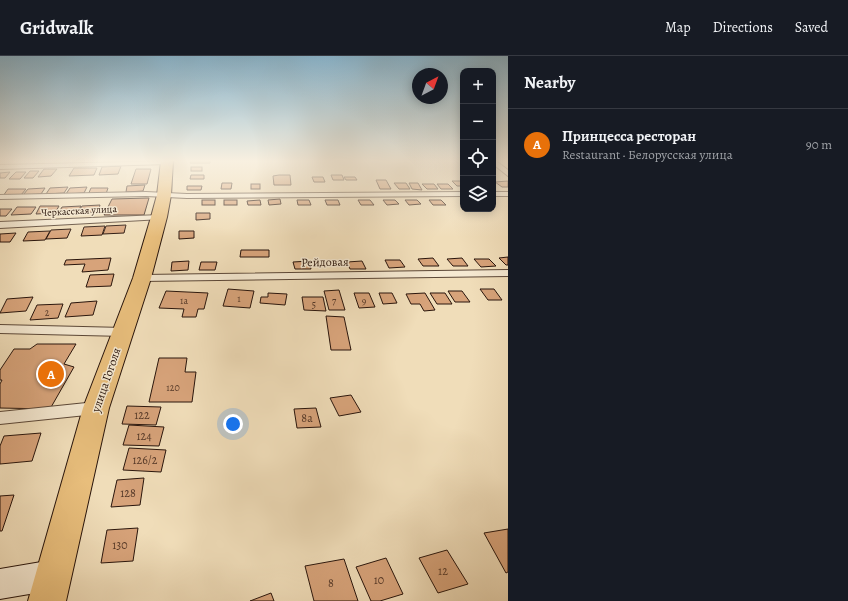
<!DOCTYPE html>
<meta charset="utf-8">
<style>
body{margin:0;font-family:Alegreya,serif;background:#20242c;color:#f1f3f6}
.controls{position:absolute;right:12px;top:12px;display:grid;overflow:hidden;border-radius:8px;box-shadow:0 2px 10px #0003}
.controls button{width:36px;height:36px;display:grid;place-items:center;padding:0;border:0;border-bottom:1px solid #363941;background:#171b24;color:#f1f3f6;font:20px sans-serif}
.compass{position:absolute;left:412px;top:12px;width:36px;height:36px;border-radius:50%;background:#171b24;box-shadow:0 2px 10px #0003;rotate:41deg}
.you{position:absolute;left:233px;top:368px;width:14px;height:14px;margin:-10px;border:3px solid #fff;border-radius:50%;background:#1a73e8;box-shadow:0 0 0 6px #1a73e833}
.badge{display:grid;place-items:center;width:26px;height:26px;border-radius:50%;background:#d93025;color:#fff;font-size:13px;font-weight:700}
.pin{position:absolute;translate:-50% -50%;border:2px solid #fff;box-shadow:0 1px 4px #0006}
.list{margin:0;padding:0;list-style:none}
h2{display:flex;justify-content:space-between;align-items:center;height:52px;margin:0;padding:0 16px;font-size:17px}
h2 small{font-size:13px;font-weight:400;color:#9ea1a6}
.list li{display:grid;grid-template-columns:26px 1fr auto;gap:12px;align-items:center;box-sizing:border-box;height:72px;padding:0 16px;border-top:1px solid #363941}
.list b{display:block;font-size:15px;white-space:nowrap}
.list p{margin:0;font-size:13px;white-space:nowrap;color:#9ea1a6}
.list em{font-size:13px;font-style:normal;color:#9ea1a6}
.icon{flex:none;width:22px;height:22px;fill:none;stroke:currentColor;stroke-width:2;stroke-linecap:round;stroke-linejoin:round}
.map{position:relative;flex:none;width:508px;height:545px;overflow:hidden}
header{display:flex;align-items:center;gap:24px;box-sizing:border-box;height:56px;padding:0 20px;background:#171b24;border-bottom:1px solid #363941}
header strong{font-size:19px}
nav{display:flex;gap:22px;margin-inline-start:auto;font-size:14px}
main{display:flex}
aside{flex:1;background:#171b24}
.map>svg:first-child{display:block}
.building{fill:#d7a37a;stroke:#29150c}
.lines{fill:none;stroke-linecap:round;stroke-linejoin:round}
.street-casing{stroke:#5b4737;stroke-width:2}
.secondary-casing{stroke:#29150c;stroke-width:2}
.highway-casing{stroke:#29150c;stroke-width:2}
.street{fill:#f5e9d2;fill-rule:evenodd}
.secondary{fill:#f5e9d2;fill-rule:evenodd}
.highway{fill:#e8be7c;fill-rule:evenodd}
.labels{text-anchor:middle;stroke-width:3;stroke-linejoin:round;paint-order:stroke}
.far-street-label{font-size:10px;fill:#29150c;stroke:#f5e9d2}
.number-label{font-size:10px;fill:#543828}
.street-label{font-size:12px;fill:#29150c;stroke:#f5e9d2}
.near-number-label{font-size:12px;fill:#543828}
</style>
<header>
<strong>Gridwalk</strong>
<nav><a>Map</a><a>Directions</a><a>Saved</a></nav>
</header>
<main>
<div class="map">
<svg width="508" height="545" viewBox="0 0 508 545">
<rect width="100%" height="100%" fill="#f0ddb9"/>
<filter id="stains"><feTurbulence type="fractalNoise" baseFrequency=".005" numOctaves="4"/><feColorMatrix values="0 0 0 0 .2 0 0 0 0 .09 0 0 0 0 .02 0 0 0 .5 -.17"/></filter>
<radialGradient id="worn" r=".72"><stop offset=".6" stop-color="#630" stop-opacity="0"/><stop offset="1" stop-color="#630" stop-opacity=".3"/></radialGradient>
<g class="building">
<path d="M191 105H210V107H190Z"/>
<path d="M121 110 118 118 99 119 102 111Z"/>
<rect x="191" y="111" width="11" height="4"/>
<path d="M74 112H97L94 119 69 120Z"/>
<path d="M44 113H57L51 120 38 121Z"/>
<path d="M136 113H151L147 128H131Z"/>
<path d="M30 115H39L33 122H24Z"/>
<path d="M10 116 5 122H0V117Z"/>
<path d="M16 116H26L20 123H9Z"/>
<path d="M191 119H204V123H190Z"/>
<path d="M279 119H290L291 129H274L273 120Z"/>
<path d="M331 119H342L344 124H333Z"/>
<path d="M312 121H323L325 126H314Z"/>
<path d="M344 121H355L357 124H346Z"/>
<path d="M376 124H386L391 133H380Z"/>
<path d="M452 125H463V130H457Z"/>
<path d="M508 125V131H502L495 126Z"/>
<path d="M222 127H232L231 133H221Z"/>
<path d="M394 127H406L410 133H399Z"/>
<path d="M409 127H418L422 134 412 133Z"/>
<rect x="251" y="128" width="9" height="5"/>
<path d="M422 128H434L438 133H427Z"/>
<path d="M437 128H448L453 133H441Z"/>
<path d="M145 129 143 135 126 136 127 130Z"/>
<path d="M187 130H202L201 134H187Z"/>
<path d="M68 131 64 137 46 138 50 132Z"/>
<path d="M87 131 84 137 66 138 70 132Z"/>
<path d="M45 132 41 138 23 139 28 133Z"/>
<path d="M91 132H108L106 138 88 139Z"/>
<path d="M8 133H26L21 139 3 140Z"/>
<path d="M149 142 144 159H104L112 143Z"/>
<path d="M280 143 281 148 269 149 268 144Z"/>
<rect x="202" y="144" width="13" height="5"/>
<rect x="224" y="144" width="13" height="5"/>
<path d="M260 144 261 149H248L247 145Z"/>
<path d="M297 144H309L311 149H298Z"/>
<path d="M325 144H338L340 149H327Z"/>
<path d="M358 144H370L374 149H361Z"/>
<path d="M383 144H395L399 148 387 149Z"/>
<path d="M405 144H417L421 148 409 149Z"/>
<path d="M429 144H441L446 149H433Z"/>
<path d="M100 149 98 156 78 157 82 150Z"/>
<path d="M40 150H59L55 157 36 158Z"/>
<path d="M81 150 77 157 58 158 62 151Z"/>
<path d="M17 151H36L31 158 11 159Z"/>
<path d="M0 153H12L6 160H0Z"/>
<path d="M196 157H210V163L196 164Z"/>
<path d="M126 169 124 177 103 178 106 170Z"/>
<path d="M105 170 102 179 81 180 84 171Z"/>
<path d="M71 173 67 182 46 183 51 174Z"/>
<path d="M50 175 45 184 23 185 28 176Z"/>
<path d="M179 175H194V182L179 183Z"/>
<path d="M16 177 10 186H0V178Z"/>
<path d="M241 194H269V201H240Z"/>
<path d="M508 201V209H506L499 202Z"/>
<path d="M111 202 108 214 82 216 85 208 64 209 66 204Z"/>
<path d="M433 202 439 210H423L418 203Z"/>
<path d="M462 202 468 210H453L447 203Z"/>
<path d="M474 203H489L496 210 481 211Z"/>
<path d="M385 204H400L405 211 389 212Z"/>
<path d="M189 205 188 214 171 215 172 206Z"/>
<path d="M309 205 311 213H295L293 206Z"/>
<path d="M362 205 366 213H350L347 206Z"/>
<path d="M201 206H217L215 214H199Z"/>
<path d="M114 218 111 230 86 231 90 219Z"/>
<path d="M228 233 254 235 250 252 223 250Z"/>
<path d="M480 233H494L502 244H488Z"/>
<path d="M339 234 345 254H329L324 235Z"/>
<path d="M166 235 208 237 204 253H198L196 261H182L184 253 159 252Z"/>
<path d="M448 235H462L470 246H455Z"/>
<path d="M268 237 287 238 285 249 260 247 261 241H268Z"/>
<path d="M354 237H369L375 251 359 252Z"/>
<path d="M379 237H392L397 247 383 248Z"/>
<path d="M425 237 435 254 424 255 420 248H411L406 238Z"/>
<path d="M430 237H445L452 248H437Z"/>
<path d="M33 241 26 255 0 257 7 243Z"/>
<path d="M302 241H323L326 255 304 254Z"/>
<path d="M97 245 93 259 65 261 71 247Z"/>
<path d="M63 248 58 262 30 264 37 249Z"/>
<path d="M326 260 344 261 351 294H331Z"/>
<path d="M37 288H76L64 308 74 311 50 353 0 352V328L2 324H0V314L14 293H30Z"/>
<path d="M159 302H187L185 316H196L192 346H149Z"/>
<path d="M351 339 361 356 339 360 330 342Z"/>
<path d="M127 350 161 351 156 369 122 368Z"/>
<path d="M316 352 321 371 297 372 294 353Z"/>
<path d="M129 369 164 371 159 390 123 389Z"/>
<path d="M41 377 32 405 0 408V390L4 380Z"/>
<path d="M129 392 166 394 161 416 123 414Z"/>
<path d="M144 422 140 449 111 451 117 424Z"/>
<path d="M14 439 2 475H0V440Z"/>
<path d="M138 472 133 505 101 507 107 474Z"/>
<path d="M508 473V516L506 517 484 477Z"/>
<path d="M447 494 468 528 438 537 419 502Z"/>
<path d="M386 502 403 538 380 545H371L356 511Z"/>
<path d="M344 503 358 545H314L305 510Z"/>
<path d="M271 537 274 545H250Z"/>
</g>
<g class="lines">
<g class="street-casing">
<g id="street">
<path d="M169 105V107L167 108 0 113V109Z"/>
<path d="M493 105H496L508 114V120L493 108Z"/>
<path d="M146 136 187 138 463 136V140L187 142 146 140 0 143V139Z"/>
<rect x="493" y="136" width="15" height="4"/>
<path d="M159 159 163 161 162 163 0 172V166Z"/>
<path d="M508 214V220L142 225 137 222 142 219Z"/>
<path d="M0 269 124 272 128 273 130 276 128 279 124 280 0 277Z"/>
<path d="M96 346 101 348 103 352 101 356 96 358 0 368V356Z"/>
</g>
</g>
<g class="secondary-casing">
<path id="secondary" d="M53 504 64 508 68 519 64 530 53 534 0 543V513Z"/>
</g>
<g class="highway-casing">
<path id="highway" d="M161 105H173L171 139 167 161 151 222 109 352 66 545H28L83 352 133 222 151 161 157 139Z"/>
</g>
<use href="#street" class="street"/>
<use href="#secondary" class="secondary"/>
<use href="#highway" class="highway"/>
</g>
<linearGradient id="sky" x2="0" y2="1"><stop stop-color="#89b7d1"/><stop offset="0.58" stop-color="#f8f0e0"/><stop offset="1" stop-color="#f8f0e0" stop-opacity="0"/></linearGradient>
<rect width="508" height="181" fill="url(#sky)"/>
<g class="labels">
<g class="far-street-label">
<text transform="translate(79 154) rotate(-3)" y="4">Черкасская улица</text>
</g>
<g class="number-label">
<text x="239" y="246">1</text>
<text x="184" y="248">1а</text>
<text x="334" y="248">7</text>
<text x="364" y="248">9</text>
<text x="314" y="252">5</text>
<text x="47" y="260">2</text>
<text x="173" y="335">120</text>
</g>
<g class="street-label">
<text transform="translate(325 206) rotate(-1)" y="4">Рейдовая</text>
<text transform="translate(106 324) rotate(-71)" y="4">улица Гоголя</text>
</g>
<g class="near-number-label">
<text x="142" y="363">122</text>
<text x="307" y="366">8а</text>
<text x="144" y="384">124</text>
<text x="145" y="408">126/2</text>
<text x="128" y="441">128</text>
<text x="120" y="493">130</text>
<text x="443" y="519">12</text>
<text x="379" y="528">10</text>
<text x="331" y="531">8</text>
</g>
</g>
<rect width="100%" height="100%" filter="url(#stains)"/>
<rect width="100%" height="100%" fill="url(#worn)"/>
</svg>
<div class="controls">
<button>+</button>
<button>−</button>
<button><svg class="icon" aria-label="locate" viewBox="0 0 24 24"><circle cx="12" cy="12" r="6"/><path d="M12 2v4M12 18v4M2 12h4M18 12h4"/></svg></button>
<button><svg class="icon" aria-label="layers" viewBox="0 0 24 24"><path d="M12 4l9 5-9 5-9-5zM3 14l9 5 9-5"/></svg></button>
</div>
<svg class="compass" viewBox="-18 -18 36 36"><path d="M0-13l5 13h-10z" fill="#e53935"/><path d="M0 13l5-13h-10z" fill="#9ea1a6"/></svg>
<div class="you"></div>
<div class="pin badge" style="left:51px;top:318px;background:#e8710a">A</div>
</div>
<aside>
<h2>Nearby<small></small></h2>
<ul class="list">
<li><span class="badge" style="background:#e8710a">A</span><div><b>Принцесса ресторан</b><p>Restaurant · Белорусская улица</p></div><em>90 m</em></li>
</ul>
</aside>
</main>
